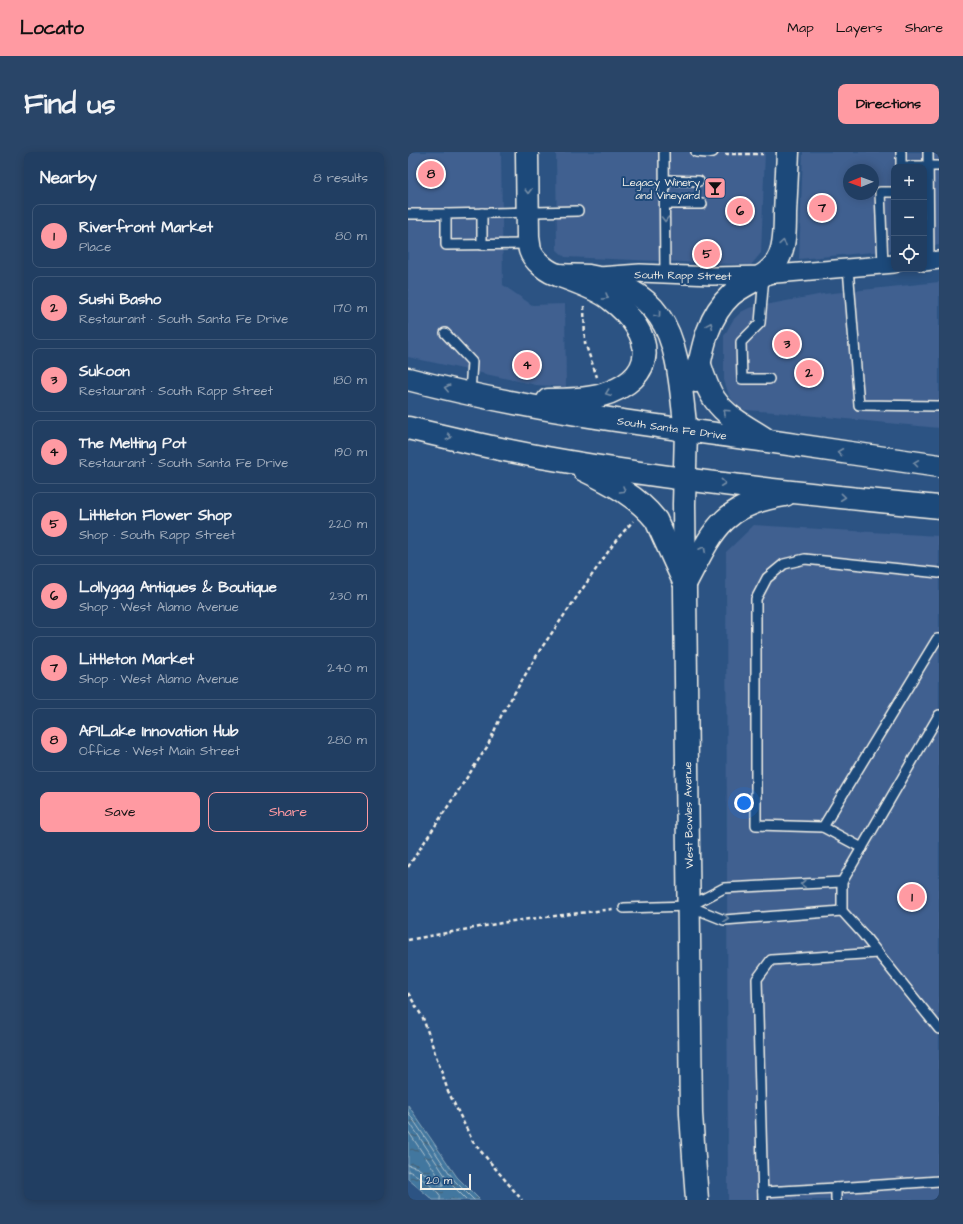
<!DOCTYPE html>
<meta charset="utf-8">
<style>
body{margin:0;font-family:"Architects Daughter",sans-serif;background:#294568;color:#f1f3f6}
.controls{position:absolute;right:12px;top:12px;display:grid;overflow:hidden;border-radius:8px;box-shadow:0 2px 10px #0003}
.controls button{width:36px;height:36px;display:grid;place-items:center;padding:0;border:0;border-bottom:1px solid #3e5777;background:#213e62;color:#f1f3f6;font:20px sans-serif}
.compass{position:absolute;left:435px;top:12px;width:36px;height:36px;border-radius:50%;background:#213e62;box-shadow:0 2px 10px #0003;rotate:269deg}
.scale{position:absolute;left:12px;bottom:10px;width:51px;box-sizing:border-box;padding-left:4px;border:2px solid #f4f1e8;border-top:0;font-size:11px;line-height:14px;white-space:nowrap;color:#f4f1e8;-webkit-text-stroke:3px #1f4a7a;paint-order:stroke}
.you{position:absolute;left:336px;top:651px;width:14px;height:14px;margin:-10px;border:3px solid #fff;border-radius:50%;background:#1a73e8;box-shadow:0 0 0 6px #1a73e833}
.badge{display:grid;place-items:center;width:26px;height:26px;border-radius:50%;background:#ff9aa2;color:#111;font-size:13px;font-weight:700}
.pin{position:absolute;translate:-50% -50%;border:2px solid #fff;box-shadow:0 1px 4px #0006}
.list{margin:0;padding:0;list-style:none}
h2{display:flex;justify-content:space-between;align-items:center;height:52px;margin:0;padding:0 16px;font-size:17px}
h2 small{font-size:13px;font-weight:400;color:#a2aebe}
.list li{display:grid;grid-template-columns:26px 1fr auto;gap:12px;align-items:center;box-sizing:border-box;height:64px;margin:0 8px 8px;padding:0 8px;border:1px solid #3e5777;border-radius:8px}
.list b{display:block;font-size:15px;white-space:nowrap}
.list p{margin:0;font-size:13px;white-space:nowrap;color:#a2aebe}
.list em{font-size:13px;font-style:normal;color:#a2aebe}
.actions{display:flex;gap:8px;padding:12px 16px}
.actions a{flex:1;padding:9px 0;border:1px solid #ff9aa2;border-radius:8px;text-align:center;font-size:14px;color:#ff9aa2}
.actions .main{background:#ff9aa2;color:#111}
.icon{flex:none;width:22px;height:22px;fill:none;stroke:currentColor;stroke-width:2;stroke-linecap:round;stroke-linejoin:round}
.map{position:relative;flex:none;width:531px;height:1048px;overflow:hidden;border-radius:8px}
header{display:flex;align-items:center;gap:24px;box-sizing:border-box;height:56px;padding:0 20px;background:#ff9aa2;color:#111}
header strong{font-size:19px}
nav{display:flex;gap:22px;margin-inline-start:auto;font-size:14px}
.intro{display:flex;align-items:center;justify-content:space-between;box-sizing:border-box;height:96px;padding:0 24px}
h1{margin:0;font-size:28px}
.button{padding:10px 18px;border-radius:8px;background:#ff9aa2;color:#111;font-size:14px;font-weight:700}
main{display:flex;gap:24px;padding:0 24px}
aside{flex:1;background:#213e62;border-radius:8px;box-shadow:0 2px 10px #0003}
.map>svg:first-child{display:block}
.built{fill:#3f6090;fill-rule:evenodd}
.water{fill:url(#water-ripples);stroke:#89a8bc}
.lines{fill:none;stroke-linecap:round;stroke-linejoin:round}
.shore{stroke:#adc0cb;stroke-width:1}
.lane-casing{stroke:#f4f1e8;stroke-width:12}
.street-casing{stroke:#f4f1e8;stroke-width:20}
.secondary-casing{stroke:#f4f1e8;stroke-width:25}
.primary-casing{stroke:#f4f1e8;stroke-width:25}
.highway-casing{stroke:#f4f1e8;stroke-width:25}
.path{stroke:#f4f1e8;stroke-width:2.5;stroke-dasharray:4 3;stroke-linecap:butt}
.lane{stroke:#1f4a7a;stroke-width:9}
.street{stroke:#1f4a7a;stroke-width:17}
.secondary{stroke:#1f4a7a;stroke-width:22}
.primary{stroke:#1f4a7a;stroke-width:22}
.highway{stroke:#1f4a7a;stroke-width:22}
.oneway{stroke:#748da6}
.labels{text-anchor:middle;stroke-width:4;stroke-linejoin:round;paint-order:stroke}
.poi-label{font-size:11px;fill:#f4f1e8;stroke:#1f4a7a;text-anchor:end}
.street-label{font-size:11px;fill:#f4f1e8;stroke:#1f4a7a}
</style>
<header>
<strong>Locato</strong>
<nav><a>Map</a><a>Layers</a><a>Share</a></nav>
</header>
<div class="intro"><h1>Find us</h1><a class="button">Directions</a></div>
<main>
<aside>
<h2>Nearby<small>8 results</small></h2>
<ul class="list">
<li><span class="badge">1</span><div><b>Riverfront Market</b><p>Place</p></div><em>80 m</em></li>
<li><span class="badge">2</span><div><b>Sushi Basho</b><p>Restaurant · South Santa Fe Drive</p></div><em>170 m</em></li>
<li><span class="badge">3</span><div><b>Sukoon</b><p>Restaurant · South Rapp Street</p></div><em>180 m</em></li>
<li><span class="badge">4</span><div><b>The Melting Pot</b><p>Restaurant · South Santa Fe Drive</p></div><em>190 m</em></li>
<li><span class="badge">5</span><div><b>Littleton Flower Shop</b><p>Shop · South Rapp Street</p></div><em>220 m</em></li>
<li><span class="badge">6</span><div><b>Lollygag Antiques &amp; Boutique</b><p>Shop · West Alamo Avenue</p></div><em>230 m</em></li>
<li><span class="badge">7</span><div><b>Littleton Market</b><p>Shop · West Alamo Avenue</p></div><em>240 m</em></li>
<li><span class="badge">8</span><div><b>APILake Innovation Hub</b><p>Office · West Main Street</p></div><em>280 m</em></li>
</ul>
<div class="actions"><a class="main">Save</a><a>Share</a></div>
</aside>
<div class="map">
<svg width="531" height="1048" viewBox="0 0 531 1048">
<defs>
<pattern id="water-ripples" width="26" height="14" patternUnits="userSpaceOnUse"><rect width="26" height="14" fill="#42779f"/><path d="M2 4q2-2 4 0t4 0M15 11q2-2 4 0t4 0" fill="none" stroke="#466072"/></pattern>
</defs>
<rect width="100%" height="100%" fill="#2c5383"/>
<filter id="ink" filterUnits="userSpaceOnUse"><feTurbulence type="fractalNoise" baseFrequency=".025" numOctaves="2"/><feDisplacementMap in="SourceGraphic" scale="8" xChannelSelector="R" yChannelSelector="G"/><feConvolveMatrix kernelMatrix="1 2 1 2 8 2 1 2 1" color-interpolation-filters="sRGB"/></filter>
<g filter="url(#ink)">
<g class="built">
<path d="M0 0H93L95 133 124 153 157 152 158 235 128 233 0 205Z"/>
<path d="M148 0H357L353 101 343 113 157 105 149 98Z"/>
<path d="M395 0H531V93L516 95V15H486V98L391 107ZM441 18H465V42H441Z"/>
<path d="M531 130V276L366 260 337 258 327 252 321 243 316 228V184L325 168 333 160 341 156 415 142Z"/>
<path d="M346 373 531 384V1048H320L318 400Z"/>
</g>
<path class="water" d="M0 953 49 1025 72 1048H25L0 1027Z"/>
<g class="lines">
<g class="shore">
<path d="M0 960 46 1028 66 1048"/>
<path d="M0 968 42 1031 59 1048"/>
<path d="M0 979 35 1031V1034H32L10 1016 0 1013"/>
<path d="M0 1019C6 1020 27 1036 31 1042 33 1044 32 1045 32 1048"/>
</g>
<g class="lane-casing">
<g id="lane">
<path d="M256 0 257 122"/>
<path d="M288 0 299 1 305 0"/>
<path d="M493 0V14H531"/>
<path d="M520 0 521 109"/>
<path d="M257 28 291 29"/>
<path d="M257 52H294"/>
<path d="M74 61V93"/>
<path d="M0 62H38"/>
<path d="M121 92 38 93V62L170 59"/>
<path d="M475 113 472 40H486"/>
<path d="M440 116 451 253 531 254"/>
<path d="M356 124 352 171 333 190 334 227H361"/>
<path d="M37 181 64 210 62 241"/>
<path d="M531 421 397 407 376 412 359 426 348 447V673L415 675 529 487H531"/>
<path d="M531 563 434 730V759L454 781 531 877"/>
<path d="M415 675 454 696"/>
<path d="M282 754 316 736 434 730"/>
<path d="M216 756 281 754 316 768 434 759"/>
<path d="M355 1040 428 1036"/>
<path d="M355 1048 349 827 363 808 470 801"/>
<path d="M428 1048V1036L531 1029"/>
</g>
</g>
<g class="street-casing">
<g id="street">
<path d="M516 110 531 108"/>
<path d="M191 124 232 121 304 124 356 123 486 112"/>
</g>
</g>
<g class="secondary-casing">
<g id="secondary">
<path d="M119 0 120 86C121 90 121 94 122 98 125 108 140 121 151 123 161 124 171 123 181 124 207 128 236 142 251 164 272 193 273 243 278 279"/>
<path d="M288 229C294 198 299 165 323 143 339 129 364 125 372 103 377 91 377 75 377 61 378 41 379 20 380 0"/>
</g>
</g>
<g class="primary-casing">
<path id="primary" d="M278 279 276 352 283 962 289 1048"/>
</g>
<g class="highway-casing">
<g id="highway">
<path d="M291 210C295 223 299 237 307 248 319 265 339 275 356 286"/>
<path d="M0 227C118 258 239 273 360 289 417 297 474 306 531 314"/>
<path d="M140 248C156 248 175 248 191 244 253 226 247 181 202 147 190 137 165 129 150 123"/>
<path d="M0 276C46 287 92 298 139 306 268 329 400 342 531 355"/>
<path d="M176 318C203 331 229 344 248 368L277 432"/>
<path d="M277 432C305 379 313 353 377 343"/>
</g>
</g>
<g class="path">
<path d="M317 2H355"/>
<path d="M176 154 177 191 189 225"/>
<path d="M0 715 79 595 94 562 132 498 209 387 225 369"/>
<path d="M0 788 105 769 205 757"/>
<path d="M0 841 15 866 40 939 65 990 114 1048"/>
</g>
<use href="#lane" class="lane"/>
<use href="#street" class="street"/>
<use href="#secondary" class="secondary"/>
<use href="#primary" class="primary"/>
<use href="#highway" class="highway"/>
</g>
<defs><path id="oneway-chevron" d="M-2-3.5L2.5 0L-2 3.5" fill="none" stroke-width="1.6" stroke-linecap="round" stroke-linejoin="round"/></defs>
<g class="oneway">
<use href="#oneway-chevron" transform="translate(120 39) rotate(89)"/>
<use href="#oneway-chevron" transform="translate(257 67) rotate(90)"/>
<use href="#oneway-chevron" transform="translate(375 91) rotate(-81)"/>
<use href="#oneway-chevron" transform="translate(198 145) rotate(30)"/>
<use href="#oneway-chevron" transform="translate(250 163) rotate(54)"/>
<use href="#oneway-chevron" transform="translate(302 173) rotate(-66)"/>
<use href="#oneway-chevron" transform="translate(39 236) rotate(-167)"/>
<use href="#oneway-chevron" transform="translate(200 241) rotate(160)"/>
<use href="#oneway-chevron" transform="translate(318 260) rotate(-137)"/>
<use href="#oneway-chevron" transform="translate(41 285) rotate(13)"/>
<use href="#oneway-chevron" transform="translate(432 300) rotate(-172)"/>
<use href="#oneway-chevron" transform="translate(508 311) rotate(-172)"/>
<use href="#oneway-chevron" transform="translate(315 331) rotate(6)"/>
<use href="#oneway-chevron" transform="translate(215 338) rotate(30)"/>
<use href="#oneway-chevron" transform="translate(435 345) rotate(6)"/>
<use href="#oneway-chevron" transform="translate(295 397) rotate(-63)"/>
<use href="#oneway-chevron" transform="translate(395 732) rotate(177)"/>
<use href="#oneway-chevron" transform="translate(318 766) rotate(6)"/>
</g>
</g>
<defs>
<g id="bar-square" transform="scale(1.15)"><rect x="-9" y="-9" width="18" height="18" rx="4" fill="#ff9aa2" stroke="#1f4a7a"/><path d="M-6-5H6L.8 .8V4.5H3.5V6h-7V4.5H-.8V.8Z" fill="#111"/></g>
</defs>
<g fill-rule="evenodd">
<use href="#bar-square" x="307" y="36"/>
</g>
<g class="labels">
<g class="poi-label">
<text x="292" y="34">Legacy Winery<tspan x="292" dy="13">and Vineyard</tspan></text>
</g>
<g class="street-label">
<text transform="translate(275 123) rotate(1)" y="4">South Rapp Street</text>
<text transform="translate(264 276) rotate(8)" y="4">South Santa Fe Drive</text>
<text transform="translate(280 663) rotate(-91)" y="4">West Bowles Avenue</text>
</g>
</g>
</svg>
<div class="controls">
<button>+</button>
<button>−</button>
<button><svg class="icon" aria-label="locate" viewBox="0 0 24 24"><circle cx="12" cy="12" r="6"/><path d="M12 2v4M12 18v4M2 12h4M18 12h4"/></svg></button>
</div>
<svg class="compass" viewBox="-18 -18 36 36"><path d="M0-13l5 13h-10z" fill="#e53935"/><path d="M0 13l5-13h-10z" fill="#a2aebe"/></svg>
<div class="scale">20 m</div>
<div class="you"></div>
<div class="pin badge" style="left:504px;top:745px">1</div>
<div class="pin badge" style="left:401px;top:221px">2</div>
<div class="pin badge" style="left:379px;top:192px">3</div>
<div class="pin badge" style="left:119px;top:213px">4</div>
<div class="pin badge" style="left:299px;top:102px">5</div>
<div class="pin badge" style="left:332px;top:59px">6</div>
<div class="pin badge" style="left:414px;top:56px">7</div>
<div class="pin badge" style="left:23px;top:22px">8</div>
</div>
</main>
